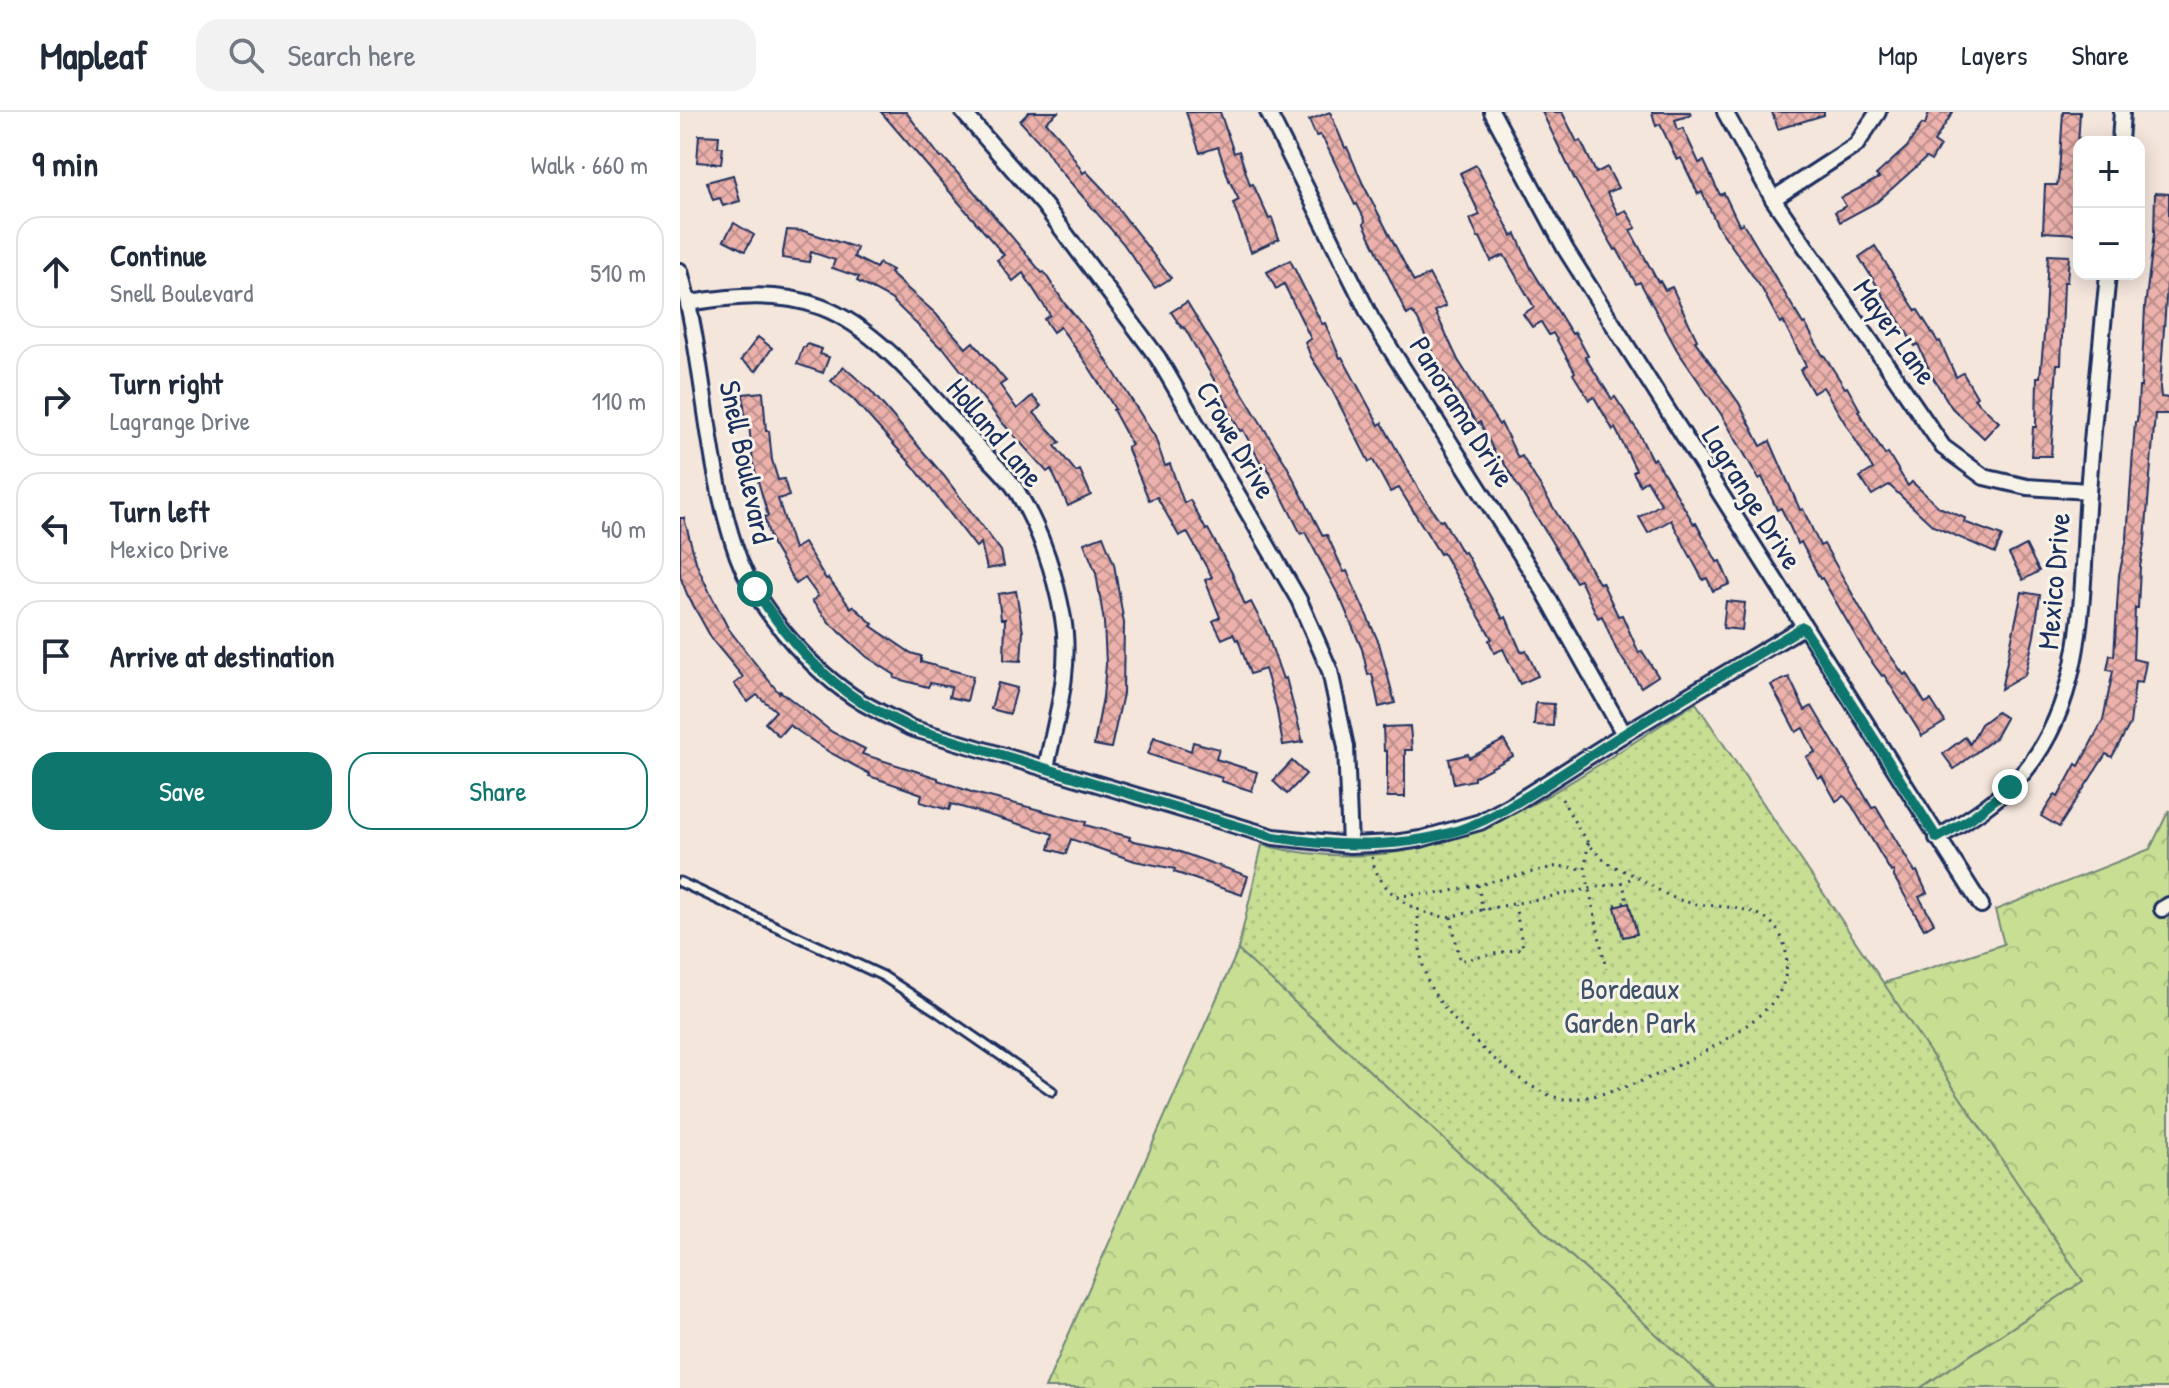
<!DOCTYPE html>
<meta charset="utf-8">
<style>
body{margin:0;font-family:"Patrick Hand",sans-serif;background:#f2f2f3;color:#1f2937}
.controls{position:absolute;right:24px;top:24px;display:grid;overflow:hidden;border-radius:16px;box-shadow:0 4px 20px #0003}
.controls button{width:72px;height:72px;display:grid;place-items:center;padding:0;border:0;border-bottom:2px solid #e0e1e3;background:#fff;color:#1f2937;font:40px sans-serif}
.stop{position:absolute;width:24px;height:24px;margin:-18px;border:6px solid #0f766e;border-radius:50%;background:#fff}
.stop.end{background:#0f766e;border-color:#fff;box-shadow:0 2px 8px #0008}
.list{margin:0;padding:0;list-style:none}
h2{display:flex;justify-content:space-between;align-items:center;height:104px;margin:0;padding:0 32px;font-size:34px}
h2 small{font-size:26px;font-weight:400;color:#747a83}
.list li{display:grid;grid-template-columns:52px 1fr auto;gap:24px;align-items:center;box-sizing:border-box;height:112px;margin:0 16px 16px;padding:0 16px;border:2px solid #e0e1e3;border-radius:24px}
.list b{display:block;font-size:30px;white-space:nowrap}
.list p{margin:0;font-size:26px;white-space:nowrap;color:#747a83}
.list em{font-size:26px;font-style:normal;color:#747a83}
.actions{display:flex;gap:16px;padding:24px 32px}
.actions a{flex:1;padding:18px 0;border:2px solid #0f766e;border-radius:24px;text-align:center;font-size:28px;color:#0f766e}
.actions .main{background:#0f766e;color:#fff}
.icon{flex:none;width:44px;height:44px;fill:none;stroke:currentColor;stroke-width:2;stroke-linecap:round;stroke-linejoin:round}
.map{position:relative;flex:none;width:1489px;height:1276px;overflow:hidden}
header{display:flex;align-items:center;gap:48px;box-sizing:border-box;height:112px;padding:0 40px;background:#fff;border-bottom:2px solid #e0e1e3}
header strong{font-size:38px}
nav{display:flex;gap:44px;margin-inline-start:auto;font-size:28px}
.search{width:560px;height:72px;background:#f2f2f3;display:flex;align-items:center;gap:20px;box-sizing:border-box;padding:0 28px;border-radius:24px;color:#747a83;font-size:30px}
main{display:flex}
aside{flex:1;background:#fff}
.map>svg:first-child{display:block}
.forest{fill:url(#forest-crowns);stroke:#718678;stroke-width:2}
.park{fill:url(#park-dots);stroke:#718678;stroke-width:2}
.building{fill:url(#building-cross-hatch);stroke:#1b2f5e;stroke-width:2}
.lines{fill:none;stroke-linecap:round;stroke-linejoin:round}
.lane-casing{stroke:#1b2f5e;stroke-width:13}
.street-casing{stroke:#1b2f5e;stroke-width:20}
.path{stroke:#1b2f5e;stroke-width:3;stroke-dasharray:2 6;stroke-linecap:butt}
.lane{stroke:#f7f3e8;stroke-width:7}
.street{stroke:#f7f3e8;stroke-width:14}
.route{stroke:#0f766e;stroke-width:10}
.labels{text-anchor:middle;stroke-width:6;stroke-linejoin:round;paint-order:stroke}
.street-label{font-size:30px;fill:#1b2f5e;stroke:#f7f3e8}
.park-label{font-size:30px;fill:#3d5269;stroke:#f7f3e8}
</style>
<header>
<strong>Mapleaf</strong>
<div class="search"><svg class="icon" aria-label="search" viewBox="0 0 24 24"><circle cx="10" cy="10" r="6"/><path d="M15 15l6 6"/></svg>Search here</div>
<nav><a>Map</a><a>Layers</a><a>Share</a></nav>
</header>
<main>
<aside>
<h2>9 min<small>Walk · 660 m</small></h2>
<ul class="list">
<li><svg class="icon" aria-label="ahead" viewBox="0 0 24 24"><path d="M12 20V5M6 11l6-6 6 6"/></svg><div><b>Continue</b><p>Snell Boulevard</p></div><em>510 m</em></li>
<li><svg class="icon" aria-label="right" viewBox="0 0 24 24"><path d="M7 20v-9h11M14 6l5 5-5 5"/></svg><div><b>Turn right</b><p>Lagrange Drive</p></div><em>110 m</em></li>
<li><svg class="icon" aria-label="left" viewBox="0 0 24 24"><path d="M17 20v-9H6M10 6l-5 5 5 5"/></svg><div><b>Turn left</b><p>Mexico Drive</p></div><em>40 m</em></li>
<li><svg class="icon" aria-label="arrive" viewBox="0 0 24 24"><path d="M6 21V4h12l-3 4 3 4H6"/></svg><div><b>Arrive at destination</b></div></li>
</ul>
<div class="actions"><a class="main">Save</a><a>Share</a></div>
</aside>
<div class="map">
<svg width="1489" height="1276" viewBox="0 0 1489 1276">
<defs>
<pattern id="forest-crowns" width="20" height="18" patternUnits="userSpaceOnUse" patternTransform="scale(2)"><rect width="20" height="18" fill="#c7de93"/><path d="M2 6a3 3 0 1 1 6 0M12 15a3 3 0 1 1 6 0" fill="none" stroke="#aabf81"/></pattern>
<pattern id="park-dots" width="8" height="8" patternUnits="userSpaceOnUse" patternTransform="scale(2)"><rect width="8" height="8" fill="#c7de93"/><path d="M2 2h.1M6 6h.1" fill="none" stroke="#aabf81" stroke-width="1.8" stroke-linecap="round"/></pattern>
<pattern id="building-cross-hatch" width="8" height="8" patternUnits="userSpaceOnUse" patternTransform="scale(2)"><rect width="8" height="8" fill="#ecb1aa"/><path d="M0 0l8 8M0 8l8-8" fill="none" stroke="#be908e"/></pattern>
</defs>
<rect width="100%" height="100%" fill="#f5e6dc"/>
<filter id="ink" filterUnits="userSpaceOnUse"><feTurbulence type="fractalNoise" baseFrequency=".0125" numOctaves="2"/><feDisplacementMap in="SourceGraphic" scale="16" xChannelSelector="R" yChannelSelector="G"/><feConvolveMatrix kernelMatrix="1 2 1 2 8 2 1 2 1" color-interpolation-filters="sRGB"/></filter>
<g filter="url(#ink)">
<g class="forest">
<path d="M1489 698V1276H1240L1402 1169 1203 871 1324 832 1315 798 1470 737Z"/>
<path d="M558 838 1035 1276H365Z"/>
</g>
<path class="park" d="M1016 591 1403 1169 1240 1276H1035L558 838 582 733C765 776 870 680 1016 591Z"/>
<g class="building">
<path d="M201 0H226L261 46 263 45 291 76 362 161 364 160 385 192 410 222 475 325 485 354 490 352 504 391 510 388 526 418 528 417 552 461 565 493 571 490 586 519 603 567 606 566 623 630 603 633 596 594 585 557 570 562 558 527 556 528 553 522 542 527 533 509 540 505 525 468 532 465 507 420 499 424 477 385 469 388 447 335 452 333 433 298 435 297 409 255 380 215 373 220 364 207 370 203 343 161 333 169 317 148 324 143Z"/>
<path d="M349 0H378L366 10 383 29 403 61 406 59 424 78 491 166 475 176 442 130 377 55 364 35 340 9Z"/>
<path d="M506 0H540L554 41 559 39 570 73 573 72 589 107 592 106 599 127 571 140 553 91 559 88 549 68 538 35 520 41Z"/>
<path d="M650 0 665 36 667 35 682 70 734 170 749 162 766 194 755 199 778 248 819 313 821 311 838 346 842 344 919 471 922 470 938 504 942 503 959 541 962 539 978 564 961 575 936 537 922 504 918 506 900 468 896 470 819 343 816 344 800 310 797 312 755 245 738 208 732 200 727 203 684 112 685 108 677 92 675 93 645 30 640 23 636 24 629 8Z"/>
<path d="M862 0H882L897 30 901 29 916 61 927 55 938 76 927 81 938 102 946 98 956 116 950 118 978 170 980 169 985 178 992 175 1017 228 1015 229 1059 291 1081 334 1090 329 1120 398 1123 397 1140 434 1144 432 1194 520 1224 563 1227 561 1245 591 1251 588 1265 610 1242 624 1204 563 1202 564 1186 542 1142 466 1140 467 1121 430 1118 432 1101 396 1097 398 1082 365 1079 367 1041 302 997 238 960 170 956 172 937 137 935 138 894 66Z"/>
<path d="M972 0H1010L1011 3 995 8 998 18 1003 16 1019 51 1024 49 1040 83 1044 81 1059 113 1063 111 1123 212 1125 211 1143 244 1144 243 1165 276 1167 275 1180 298 1178 299 1205 343 1208 341 1228 374 1232 370 1259 395 1285 406 1284 410 1322 424 1315 441 1253 414 1209 373 1192 383 1180 365 1193 357 1190 352 1143 275 1133 281 1120 258 1126 254 1103 209 1100 211 1082 177 1037 113 1022 80 1018 82 1001 46 997 48 980 12 976 14Z"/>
<path d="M1092 0H1144V3L1098 17Z"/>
<path d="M1249 0H1273L1254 30 1260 34 1251 49 1246 46 1197 90 1160 110 1155 100 1166 94 1161 86 1199 66 1196 63 1227 35 1242 12 1245 13Z"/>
<path d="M1383 0H1400L1394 100H1399V122L1363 120 1365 73H1377L1379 62Z"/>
<path d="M19 23 39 24 38 35H43L41 52 17 50Z"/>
<path d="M796 53 832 124 836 122 851 156 892 222 895 220 908 244 905 245 932 287 935 285 957 318 972 348 975 346 1014 412 1016 411 1037 450 1040 449 1050 472 1033 479 1027 466 1023 468 991 408 968 421 959 405 981 392 967 368 960 373 953 360 956 358 935 316 933 318 914 285 909 288 893 262 895 260 873 221 869 223 861 210 852 215 843 202 854 195 824 143 811 149 800 125 798 126 790 107 800 103 780 61Z"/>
<path d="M53 63 60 89 43 94 40 86 33 88 27 70Z"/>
<path d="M1475 81 1489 82V144L1480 275 1481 285 1489 286V302H1475L1465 428 1460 455 1458 496H1455L1453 547 1466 550 1462 571 1455 570 1450 612 1432 645 1426 642 1379 715 1361 704 1375 683 1378 685 1396 652 1399 654 1423 608 1433 559 1427 558 1430 543 1434 544 1439 463 1447 426 1455 310H1457L1459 275H1461L1465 195 1474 122Z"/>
<path d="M54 111 74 123 65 139 44 128Z"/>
<path d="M107 118 124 119 177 136 174 145 196 156 199 151 212 158 210 161 255 201 286 236 293 230 326 269 320 273 337 297 352 284 361 294 354 301 380 330 375 334 396 360 400 358 411 383 388 394 371 357 367 360 319 307 262 234 261 236 211 187 177 169 179 165 152 156 155 148 131 140 129 150 102 146Z"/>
<path d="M1195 134 1236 199 1238 198 1258 230 1260 229 1276 265 1283 261 1297 285 1294 287 1319 310 1304 326 1272 296 1252 264 1238 232 1235 234 1179 145Z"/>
<path d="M1368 143 1389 144 1387 170H1384L1381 252H1377L1371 344H1351L1353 315H1356L1357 265H1360L1364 223Z"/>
<path d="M610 148 642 212 645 211 660 246 662 245 699 313 702 311 738 376 760 409 763 408 782 441 785 440 823 507 826 505 841 540 846 538 858 564 840 572 823 537 814 541 809 528 812 527 763 441 760 442 719 376 710 380 693 348 689 350 653 280 631 245 625 230 631 227 604 172 596 177 587 160Z"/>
<path d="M507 190 607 354 643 424 647 423 664 460 667 459 699 531 715 591 699 595 692 562 688 563 682 537 662 490 625 420 621 422 585 351 582 353 563 318 560 319 547 295 549 294 504 215 502 216 491 200Z"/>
<path d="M78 225 92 236 76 259 61 248Z"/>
<path d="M127 232 142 237 140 242 149 245 143 261 117 252 123 235H126Z"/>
<path d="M164 255 191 279 264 364 321 439 324 454 307 457 301 431 296 435 233 354 173 287 151 269Z"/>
<path d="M83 280 86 319H89L92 348 98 368 104 367 109 384 98 387 114 437 124 431 146 467 148 466 171 496 173 494 193 512 191 514 231 541 241 544V550L293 564 287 589 269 585 271 575 250 571 248 575 214 566 215 563 187 545 149 510 132 489 138 484 125 466 116 472 92 432 84 405 88 404 73 351 69 313H66L63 282Z"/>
<path d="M0 406H4L17 453 29 479 48 516 67 541 99 581 100 579 152 620 185 637 182 642 258 666V668L294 681 406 710 405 713 450 725 449 728 489 736 568 764 562 783 494 760 495 757 455 749 391 727 386 742 369 737 373 722 271 692 269 698 240 690 242 682 189 664 190 662 149 640 109 613 99 624 85 611 96 599 77 583 68 590 54 572 63 565 33 529 7 482 0 464Z"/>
<path d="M423 424 434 452 444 511 443 582 431 636 414 633 423 585 426 552 424 510 416 461 404 431Z"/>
<path d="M1346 433 1359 459 1343 468 1329 442Z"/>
<path d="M336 479 343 520 341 549 324 548 325 507H321L318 482Z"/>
<path d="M1342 480 1360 483 1354 524 1345 563 1321 577Z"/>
<path d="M1046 489 1065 491 1062 518 1043 516Z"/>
<path d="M1109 565 1125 598 1132 594 1192 696 1196 695 1235 760 1237 759 1247 781 1239 785 1254 811 1244 817 1214 765V759L1211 760 1172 694 1164 684 1156 689 1142 664 1138 666 1126 645 1135 640 1123 616 1116 620 1091 573Z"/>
<path d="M318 571 337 576 330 602 311 597Z"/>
<path d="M856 591 874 592 873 614 854 613Z"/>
<path d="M1317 600 1326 606 1315 626 1274 657 1263 642 1285 625 1290 632 1301 612Z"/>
<path d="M730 614 732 638H725V685H707V639H704L703 615Z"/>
<path d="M474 625 511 639 513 630 539 637 536 647 577 660 572 679 541 669 542 666 468 642Z"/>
<path d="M824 628 833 644 794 665V668L774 672 769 647 788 642 789 646Z"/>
<path d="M612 649 626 662 607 682 593 669Z"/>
<path d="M949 791 957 822 943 825 935 795Z"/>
</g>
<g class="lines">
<g class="lane-casing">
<path id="lane" d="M0 770 203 864 255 898 372 979"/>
</g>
<g class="street-casing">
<g id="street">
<path d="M283 0 364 93 478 246 619 488 650 559 666 635 670 733"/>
<path d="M588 0 691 206 864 479 944 622"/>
<path d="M812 0 886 138 1301 793"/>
<path d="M1045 0 1093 87 1263 335 1304 365 1347 375 1408 379"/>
<path d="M1440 30 1442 0"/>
<path d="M1093 87 1176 33 1198 0"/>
<path d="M0 159C25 249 25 345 54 433 72 492 130 559 183 591 199 600 215 608 231 616L594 725 670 733 714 731 741 727 800 710 835 691 944 622 1123 515"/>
<path d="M9 191C53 184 98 179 141 195 200 217 252 286 294 331 308 347 328 363 338 381 361 419 375 462 383 506 392 556 376 607 366 656"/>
<path d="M1257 726C1288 708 1320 688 1344 660 1408 584 1401 474 1408 381 1413 308 1421 235 1428 162"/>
<path d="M1482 797 1489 793"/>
</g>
</g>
<g class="path">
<path d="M908 731 905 757 926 857"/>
<path d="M692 745C697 779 734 802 767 805L944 770 954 765"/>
<path d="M798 773 803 799"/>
<path d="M717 784 763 781 878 754 905 757"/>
<path d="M935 793 947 790 943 771"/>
<path d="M738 797C738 822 739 850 750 874 767 908 847 986 886 987 939 988 1063 929 1095 887 1107 871 1110 847 1103 829 1086 784 1033 801 997 787 982 782 969 771 955 764 946 759 936 756 928 751 906 736 892 704 879 682"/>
<path d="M771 805 780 849 843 836 835 793"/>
</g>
<use href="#lane" class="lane"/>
<use href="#street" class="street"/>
</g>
</g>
<g class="lines" filter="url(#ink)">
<path class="route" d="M75 477C103 521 137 562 181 590 197 600 215 607 231 616L594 725C660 736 742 738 804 708 853 684 898 650 944 622 1003 585 1063 551 1123 515L1257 726 1290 707 1330 675"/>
</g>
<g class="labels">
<g class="street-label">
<text transform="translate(1215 220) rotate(55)" y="10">Mayer Lane</text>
<text transform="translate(782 300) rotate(58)" y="10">Panorama Drive</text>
<text transform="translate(315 321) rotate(50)" y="10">Holland Lane</text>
<text transform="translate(556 328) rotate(60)" y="10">Crowe Drive</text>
<text transform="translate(66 350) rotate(78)" y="10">Snell Boulevard</text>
<text transform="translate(1072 386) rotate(58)" y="10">Lagrange Drive</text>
<text transform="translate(1374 469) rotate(-85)" y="10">Mexico Drive</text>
</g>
<g class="park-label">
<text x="950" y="887">Bordeaux<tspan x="950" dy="34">Garden Park</tspan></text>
</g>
</g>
</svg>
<div class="controls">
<button>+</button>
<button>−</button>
</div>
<div class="stop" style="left:75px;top:477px"></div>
<div class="stop end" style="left:1330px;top:675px"></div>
</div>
</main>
